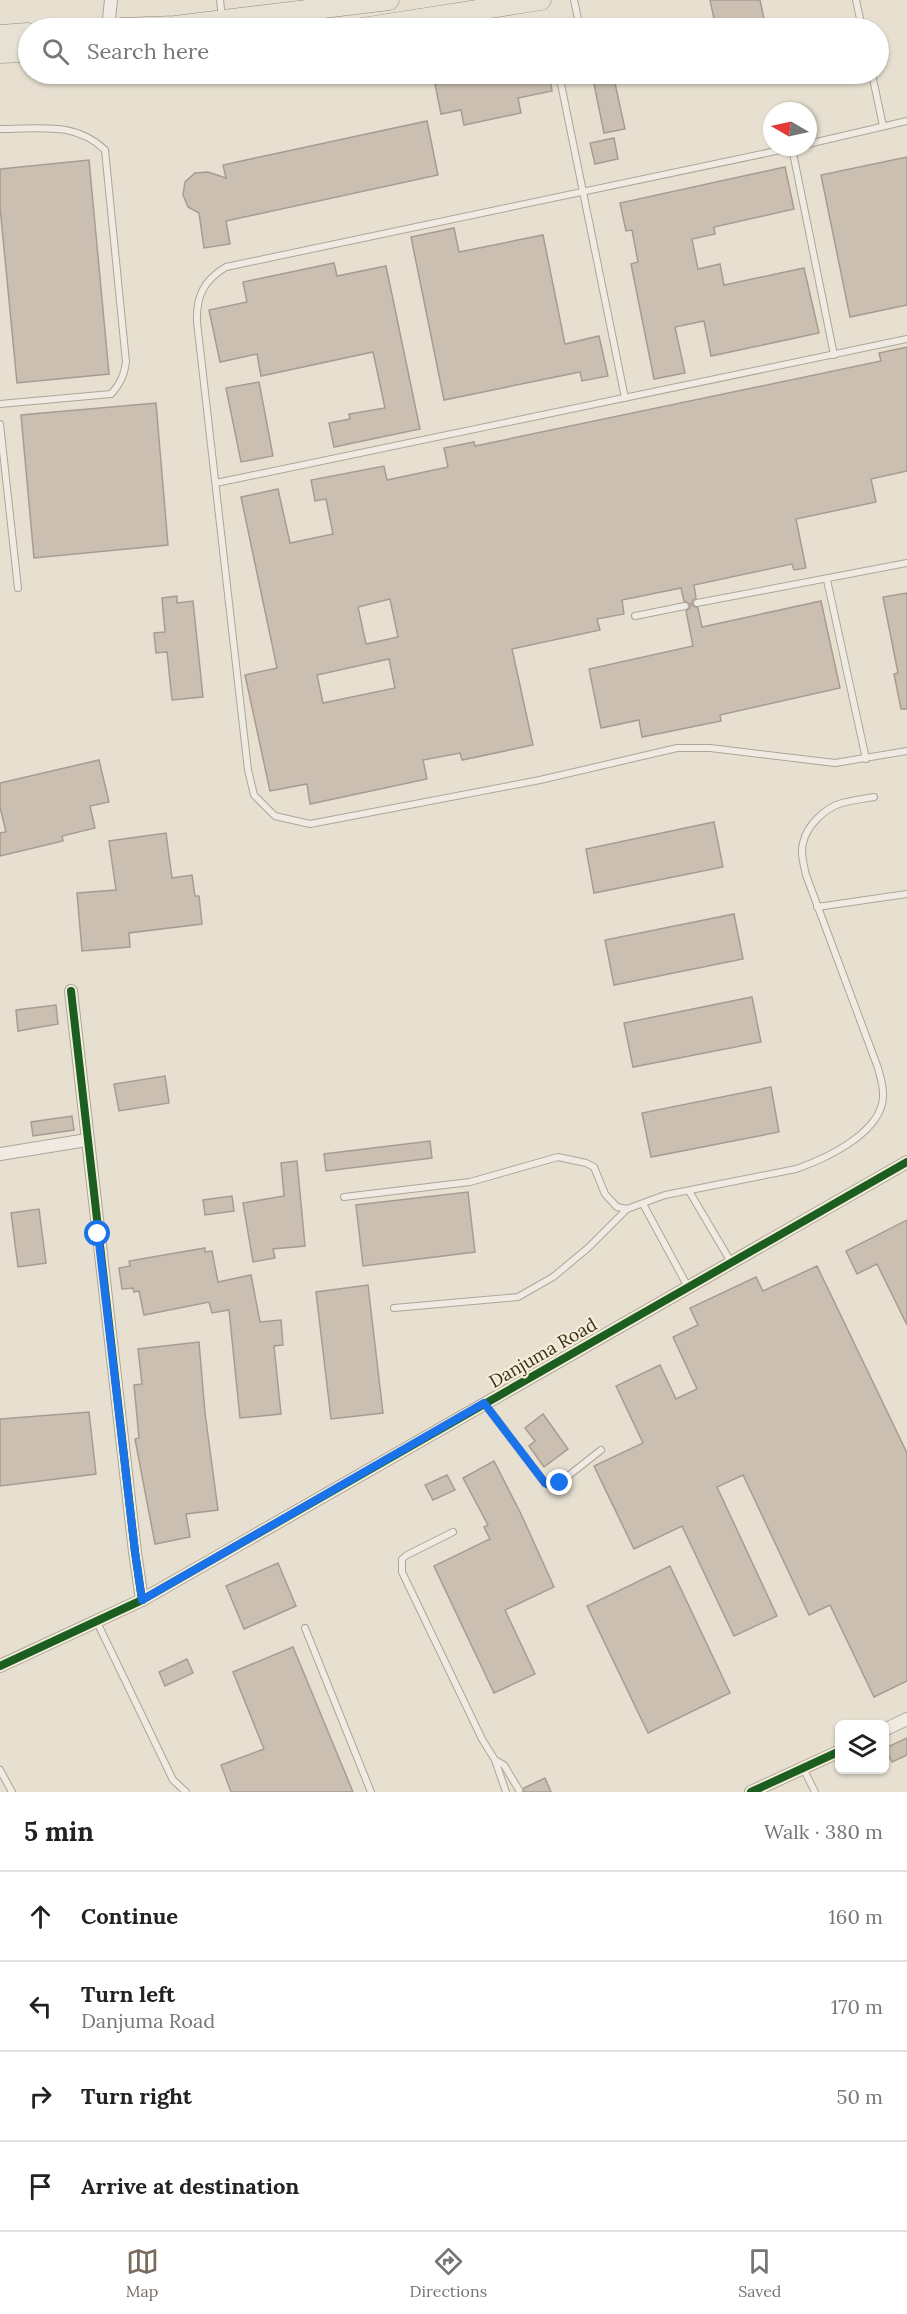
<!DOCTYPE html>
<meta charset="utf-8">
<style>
body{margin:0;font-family:Lora,serif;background:#f6f6f6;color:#222}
.controls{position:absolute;right:18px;bottom:18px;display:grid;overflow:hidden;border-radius:9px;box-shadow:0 2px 4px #0004}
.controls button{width:54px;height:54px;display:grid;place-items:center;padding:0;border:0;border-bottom:2px solid #e0e0e0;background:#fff;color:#222;font:30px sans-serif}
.compass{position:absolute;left:763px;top:102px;width:54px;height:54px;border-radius:50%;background:#fff;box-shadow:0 2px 4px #0004;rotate:279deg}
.stop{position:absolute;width:18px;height:18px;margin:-14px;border:4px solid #1a73e8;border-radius:50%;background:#fff}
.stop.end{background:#1a73e8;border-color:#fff;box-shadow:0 2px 6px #0008}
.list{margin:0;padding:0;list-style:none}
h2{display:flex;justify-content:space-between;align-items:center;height:78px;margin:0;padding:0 24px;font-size:26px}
h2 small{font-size:20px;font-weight:400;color:#767676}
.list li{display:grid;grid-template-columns:39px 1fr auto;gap:18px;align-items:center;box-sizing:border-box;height:90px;padding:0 24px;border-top:2px solid #e0e0e0}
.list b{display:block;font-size:22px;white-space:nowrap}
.list p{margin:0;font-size:20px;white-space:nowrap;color:#767676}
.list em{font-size:20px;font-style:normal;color:#767676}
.icon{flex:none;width:33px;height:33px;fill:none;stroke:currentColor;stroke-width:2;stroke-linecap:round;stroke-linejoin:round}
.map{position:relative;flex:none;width:907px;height:1792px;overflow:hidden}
.search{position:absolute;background:#fff;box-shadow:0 2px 4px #0004;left:18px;right:18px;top:18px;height:66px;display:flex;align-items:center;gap:15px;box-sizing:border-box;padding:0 21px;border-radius:33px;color:#767676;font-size:22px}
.sheet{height:438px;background:#fff}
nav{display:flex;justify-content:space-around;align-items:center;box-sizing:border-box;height:84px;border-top:2px solid #e0e0e0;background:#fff;font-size:16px;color:#767676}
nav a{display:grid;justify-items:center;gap:3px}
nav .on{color:#786c5e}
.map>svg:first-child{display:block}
.building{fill:#cbbfb2;stroke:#a89c90;stroke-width:1.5;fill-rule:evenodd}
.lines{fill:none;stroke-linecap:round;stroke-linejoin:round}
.lane-casing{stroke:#ada599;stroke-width:8}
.street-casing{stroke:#ada599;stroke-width:14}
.primary-casing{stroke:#928b80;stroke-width:21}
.lane{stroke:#efebe3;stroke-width:6}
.street{stroke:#efebe3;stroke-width:12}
.primary{stroke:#e6e1d4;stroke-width:20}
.cycleway-casing{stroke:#f7eed8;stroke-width:11}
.cycleway{stroke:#1b5e20;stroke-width:8}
.route{stroke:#1a73e8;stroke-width:8}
.labels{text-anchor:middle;stroke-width:4.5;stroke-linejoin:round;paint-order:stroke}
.street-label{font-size:18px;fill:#3d2e20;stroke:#f7eed8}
</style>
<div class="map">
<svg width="907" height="1792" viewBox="0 0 907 1792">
<rect width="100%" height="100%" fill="#e7e0d1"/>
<g class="building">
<path d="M710 0H760L766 28H716Z"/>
<path d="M472 74H549L552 91 518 98 521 113 464 125 461 110 441 114 435 84 473 76Z"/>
<path d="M592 74H613L625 129 604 133Z"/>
<path d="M427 121 438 175 226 221 230 244 204 248 199 213 188 207 183 195 185 182 195 173 208 172 226 178 223 165Z"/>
<path d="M614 138 618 159 595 164 590 143Z"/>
<path d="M907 157V305L850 317 821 175Z"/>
<path d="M89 160 109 374 17 383 0 207V169Z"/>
<path d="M785 167 794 209 714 227 715 234 692 239 698 269 720 264 724 285 804 268 819 333 711 356 704 321 675 327 685 373 654 379 631 264 638 262 632 230 626 231 620 203Z"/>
<path d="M454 228 459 252 543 235 565 344 599 336 608 376 582 381 580 372 444 400 411 237Z"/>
<path d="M334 263 337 276 386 266 420 429 334 447 329 423 350 419 349 414 385 408 373 352 261 376 257 354 220 362 209 310 247 302 243 282Z"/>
<path d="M907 347V471L871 479 876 502 796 519 806 568 794 570 792 564 694 585 696 598 692 601V605L698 608 702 627 821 601 840 688 720 715 721 721 642 737 639 720 601 728 589 669 693 646 686 611 690 608V604L684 601 681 588 622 600 624 614 597 619 600 630 512 649 533 745 462 760 460 753 423 760 427 779 310 804 307 784 270 791 245 675 277 668 241 497 278 489 290 543 333 534 326 499 315 501 311 480 384 466 387 480 448 467 444 448 474 442 475 446 881 361 879 353ZM390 599 398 637 366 644 358 607ZM389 659 395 688 323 703 317 675Z"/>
<path d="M259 382 273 456 241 462 226 388Z"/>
<path d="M156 403 168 545 34 558 21 415Z"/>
<path d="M907 593V709H901L894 674 898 673 883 597Z"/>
<path d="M177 596V603L193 601 203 697 172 700 167 652 156 653 154 633 165 632 162 598Z"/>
<path d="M99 760 109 802 90 806 95 828 62 836 63 841 0 856V833L6 832 0 807V783Z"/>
<path d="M714 822 723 867 594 893 586 849Z"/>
<path d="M166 833 172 878 192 875 195 896H199L202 924 129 933 130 947 82 951 77 893 116 890 109 841Z"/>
<path d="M734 914 743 959 614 985 605 940Z"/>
<path d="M752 997 761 1042 633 1067 624 1023Z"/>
<path d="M56 1005 58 1024 18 1031 16 1010Z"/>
<path d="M165 1076 169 1103 119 1111 114 1084Z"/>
<path d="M771 1087 779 1132 651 1157 642 1113Z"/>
<path d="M72 1116 74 1130 33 1136 31 1122Z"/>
<path d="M430 1141 432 1158 326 1171 324 1154Z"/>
<path d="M297 1161 305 1246 273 1249 275 1258 253 1262 243 1203 284 1196 281 1163Z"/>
<path d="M468 1192 475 1252 363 1266 356 1205Z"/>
<path d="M232 1196 234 1211 205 1215 203 1200Z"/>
<path d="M39 1209 46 1263 18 1267 11 1213Z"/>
<path d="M907 1220V1325L877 1264 857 1274 846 1251Z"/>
<path d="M205 1248V1252L212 1251 218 1282 251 1275 260 1322 281 1320 283 1345 274 1346 281 1414 240 1418 229 1310 212 1313 209 1302 144 1315 139 1291 134 1292 133 1288 122 1289 119 1268 130 1266 129 1261Z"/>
<path d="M817 1266 907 1453V1681L874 1697 830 1605 809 1615 743 1475 717 1487 777 1616 734 1636 682 1526 634 1549 594 1466 643 1443 616 1386 660 1365 676 1399 697 1389 673 1337 698 1325 690 1308 756 1277 763 1291Z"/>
<path d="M368 1285 383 1413 331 1419 316 1292Z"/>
<path d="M199 1342 205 1413 218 1510 186 1514 190 1537 155 1544 135 1439 139 1438 134 1385 142 1384 138 1349Z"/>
<path d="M89 1412 96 1474 0 1486V1419Z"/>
<path d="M543 1414 568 1449 544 1467 529 1446 535 1441 525 1428Z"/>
<path d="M494 1461 521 1514 554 1587 505 1610 535 1674 494 1693 434 1566 490 1539 484 1527 488 1525 463 1478Z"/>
<path d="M447 1475 455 1490 433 1500 425 1485Z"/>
<path d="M278 1563 296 1606 244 1629 226 1586Z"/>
<path d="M670 1566 730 1693 648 1733 587 1606Z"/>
<path d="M293 1647 353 1792H231L221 1765 264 1749 233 1672Z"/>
<path d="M187 1659 193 1673 165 1686 159 1672Z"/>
<path d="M907 1738V1755L892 1762 885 1748Z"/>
<path d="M545 1778 551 1792H524V1788Z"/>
</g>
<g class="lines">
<g class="lane-casing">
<g id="lane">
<path d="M220 0 222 18"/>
<path d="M574 0 580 28"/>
<path d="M856 0 862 28"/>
<path d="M559 74 625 398"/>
<path d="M872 74 883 126"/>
<path d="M0 129C39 129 75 121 105 150L126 362C124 376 120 384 111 394L0 404"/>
<path d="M808 144 907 121"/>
<path d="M795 147 226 267C204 280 196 296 197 322L248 770 254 795 275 816 310 824 540 780 677 748H710L835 763 907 751"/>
<path d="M792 148 834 355"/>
<path d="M0 424 18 588"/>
<path d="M216 483 907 339"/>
<path d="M827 580 866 759"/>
<path d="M697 603 907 563"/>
<path d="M635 616 685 606"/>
<path d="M817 907 907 894"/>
<path d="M689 1191 731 1262"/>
<path d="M344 1197 470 1182 558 1157 586 1163 594 1167 605 1194 617 1207 627 1209 665 1195 796 1169C825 1159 874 1136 882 1104 885 1092 881 1079 878 1068L806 875C804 865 800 853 803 843 807 825 825 808 842 803 852 800 864 799 874 797"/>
<path d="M643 1204 688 1287"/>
<path d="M394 1308 518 1297 553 1277 588 1248 627 1209"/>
<path d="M485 1404 545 1483 554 1487 601 1450"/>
<path d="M453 1532 407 1555 402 1559V1572L482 1739 495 1760 506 1792"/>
<path d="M97 1622 173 1780 186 1792"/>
<path d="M305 1628 371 1792"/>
<path d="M495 1760 504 1765 519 1790"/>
<path d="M803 1768 815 1792"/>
<path d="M0 1770 12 1792"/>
</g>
</g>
<g class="street-casing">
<g id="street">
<path d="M108 28 111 0"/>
<path d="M71 991 135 1552 142 1600"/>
<path d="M0 1154 87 1140"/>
<path d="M0 1666 142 1600 907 1162"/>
<path d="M884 1730 907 1719"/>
<path d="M751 1792 840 1751"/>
</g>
</g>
<g class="primary-casing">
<g id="primary">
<path d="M121 28 175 26 389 0"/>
<path d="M362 28 541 0"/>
<path d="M0 35 28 33"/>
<path d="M0 53 28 52"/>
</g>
</g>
<use href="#lane" class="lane"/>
<use href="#street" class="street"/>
<use href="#primary" class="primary"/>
<g class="cycleway-casing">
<g id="cycleway">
<path d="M71 991 135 1552 142 1600"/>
<path d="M0 1666 142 1600 907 1162"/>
<path d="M751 1792 840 1751"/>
</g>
</g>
<use href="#cycleway" class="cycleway"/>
</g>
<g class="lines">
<path class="route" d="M98 1234 135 1552 142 1600 484 1403 545 1483 554 1487 560 1483"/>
</g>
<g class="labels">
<g class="street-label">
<text transform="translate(543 1353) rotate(-30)" y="6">Danjuma Road</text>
</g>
</g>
</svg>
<div class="controls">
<button><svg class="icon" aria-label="layers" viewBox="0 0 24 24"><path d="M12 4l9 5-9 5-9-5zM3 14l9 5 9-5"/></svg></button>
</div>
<svg class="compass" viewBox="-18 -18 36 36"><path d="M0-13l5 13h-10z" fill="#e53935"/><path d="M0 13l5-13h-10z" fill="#767676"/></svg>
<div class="stop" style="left:98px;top:1234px"></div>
<div class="stop end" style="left:560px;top:1483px"></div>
<div class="search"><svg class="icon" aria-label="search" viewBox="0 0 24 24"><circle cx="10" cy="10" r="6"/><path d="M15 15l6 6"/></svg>Search here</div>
</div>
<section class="sheet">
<h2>5 min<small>Walk · 380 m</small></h2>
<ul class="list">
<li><svg class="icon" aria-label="ahead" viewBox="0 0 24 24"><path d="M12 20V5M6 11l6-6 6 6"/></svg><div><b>Continue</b></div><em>160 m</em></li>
<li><svg class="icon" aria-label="left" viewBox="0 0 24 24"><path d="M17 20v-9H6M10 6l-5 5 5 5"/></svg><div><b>Turn left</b><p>Danjuma Road</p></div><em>170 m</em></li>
<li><svg class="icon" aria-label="right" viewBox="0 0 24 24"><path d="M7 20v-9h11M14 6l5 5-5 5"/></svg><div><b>Turn right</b></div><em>50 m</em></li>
<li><svg class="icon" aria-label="arrive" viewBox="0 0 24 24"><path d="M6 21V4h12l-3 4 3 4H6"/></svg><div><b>Arrive at destination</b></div></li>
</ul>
</section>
<nav>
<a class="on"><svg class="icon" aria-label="map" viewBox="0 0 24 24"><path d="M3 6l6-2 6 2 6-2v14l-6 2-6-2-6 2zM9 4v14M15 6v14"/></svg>Map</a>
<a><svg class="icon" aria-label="directions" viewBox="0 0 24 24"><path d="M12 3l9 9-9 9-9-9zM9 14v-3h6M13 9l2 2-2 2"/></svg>Directions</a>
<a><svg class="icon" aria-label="saved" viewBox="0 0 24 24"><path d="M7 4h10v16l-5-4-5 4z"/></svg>Saved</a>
</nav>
